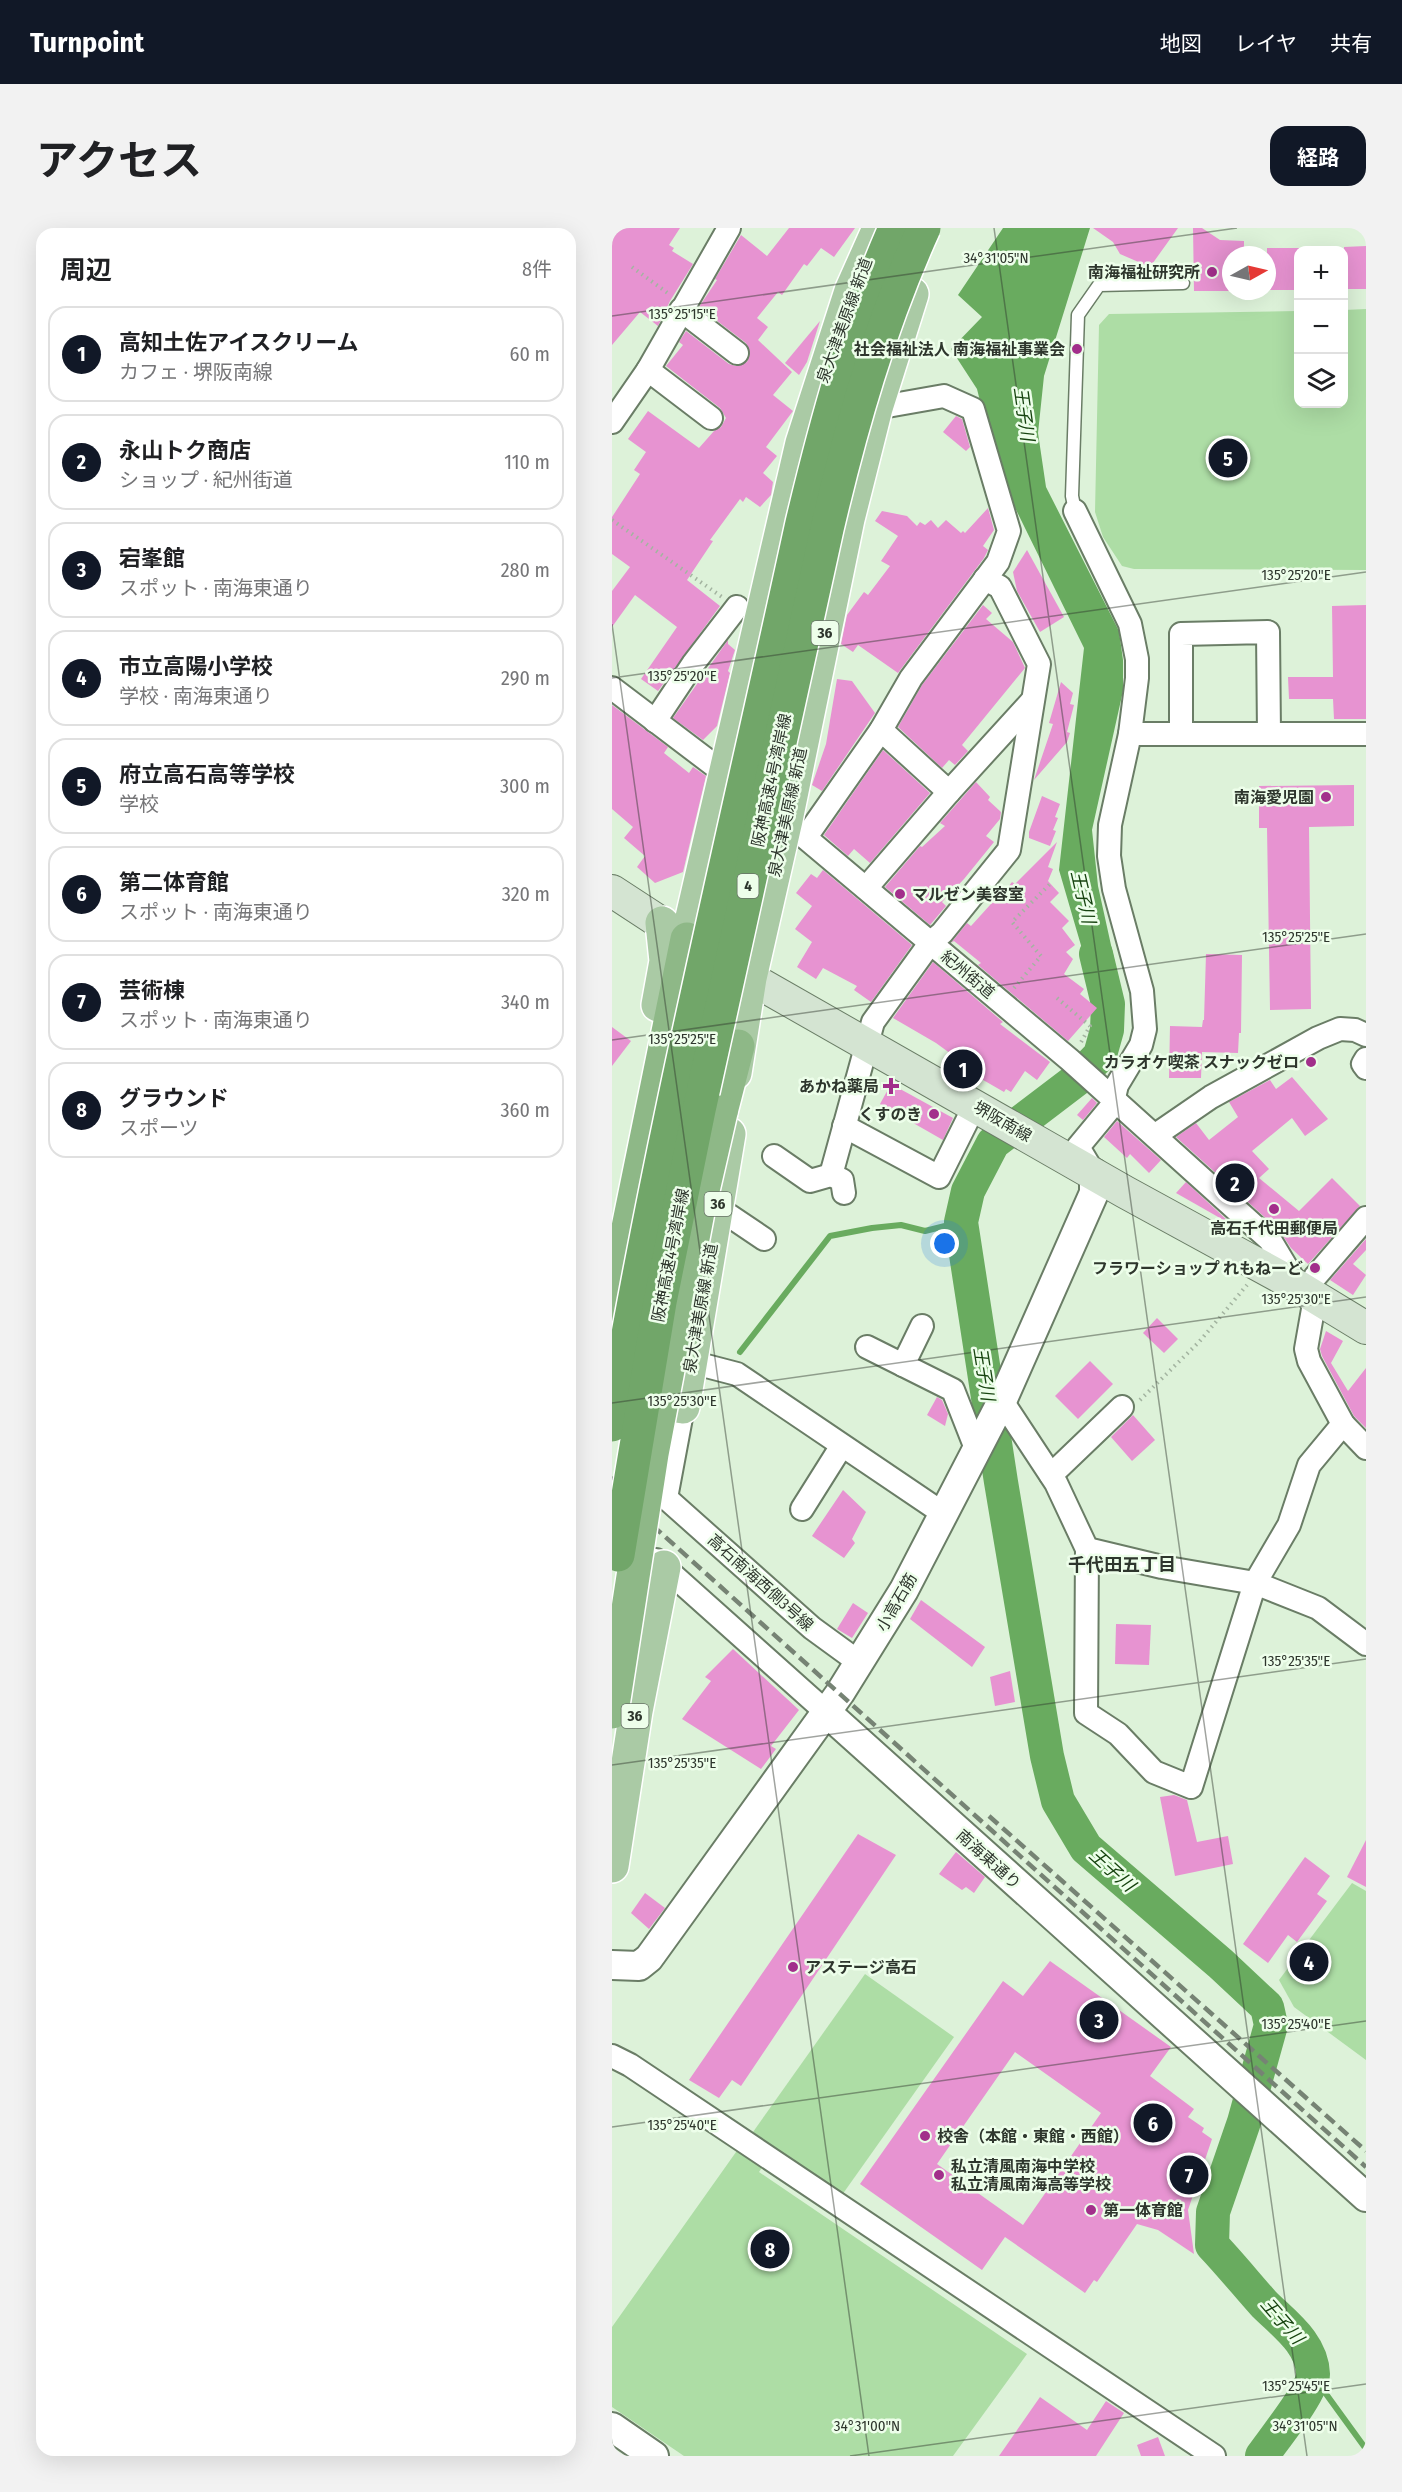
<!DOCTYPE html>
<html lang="ja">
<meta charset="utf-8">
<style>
body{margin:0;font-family:"Fira Sans Condensed","Noto Sans JP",sans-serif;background:#f2f2f2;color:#202124}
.controls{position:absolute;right:18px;top:18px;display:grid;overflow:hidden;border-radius:12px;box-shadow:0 6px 24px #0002}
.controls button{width:54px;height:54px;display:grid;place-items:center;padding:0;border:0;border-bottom:2px solid #e0e0e0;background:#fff;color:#202124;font:30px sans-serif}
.compass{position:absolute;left:610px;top:18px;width:54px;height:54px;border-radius:50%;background:#fff;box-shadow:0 6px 24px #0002;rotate:82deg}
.you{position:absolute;left:333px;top:1016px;width:21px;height:21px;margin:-15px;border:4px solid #fff;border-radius:50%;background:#1a73e8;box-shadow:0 0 0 9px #1a73e833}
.badge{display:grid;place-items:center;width:39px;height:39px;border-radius:50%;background:#111827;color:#fff;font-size:20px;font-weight:700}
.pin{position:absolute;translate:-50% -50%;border:3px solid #fff;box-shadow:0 2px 6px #0006}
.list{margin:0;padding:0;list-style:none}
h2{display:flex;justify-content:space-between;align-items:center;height:78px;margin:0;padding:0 24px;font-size:26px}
h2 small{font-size:20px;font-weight:400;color:#757577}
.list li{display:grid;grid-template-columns:39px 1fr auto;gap:18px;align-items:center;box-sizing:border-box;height:96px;margin:0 12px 12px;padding:0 12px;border:2px solid #e0e0e0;border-radius:18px}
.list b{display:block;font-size:22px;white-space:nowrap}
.list p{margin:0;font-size:20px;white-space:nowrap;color:#757577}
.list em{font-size:20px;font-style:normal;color:#757577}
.icon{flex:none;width:33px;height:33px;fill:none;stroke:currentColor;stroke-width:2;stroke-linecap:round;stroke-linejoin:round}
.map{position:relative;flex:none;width:754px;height:2228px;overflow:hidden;border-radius:18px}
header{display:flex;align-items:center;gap:36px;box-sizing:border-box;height:84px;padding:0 30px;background:#111827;color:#fff}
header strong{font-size:28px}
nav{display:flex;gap:33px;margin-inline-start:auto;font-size:21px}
.intro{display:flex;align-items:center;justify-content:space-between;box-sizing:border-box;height:144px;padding:0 36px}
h1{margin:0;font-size:42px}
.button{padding:15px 27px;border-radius:18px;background:#111827;color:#fff;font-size:21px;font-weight:700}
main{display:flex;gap:36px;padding:0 36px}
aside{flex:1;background:#fff;border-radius:18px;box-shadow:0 6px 24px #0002}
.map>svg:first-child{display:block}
.green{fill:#addda5}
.water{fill:#69ab5f}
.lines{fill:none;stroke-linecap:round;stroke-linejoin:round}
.stream{stroke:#69ab5f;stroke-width:6}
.river{stroke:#69ab5f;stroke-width:34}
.building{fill:#e793d1;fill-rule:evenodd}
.service-casing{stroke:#6a7d66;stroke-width:15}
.minor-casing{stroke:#6a7d66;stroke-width:26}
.tertiary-casing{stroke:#6a7d66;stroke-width:32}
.secondary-casing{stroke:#6a7d66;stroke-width:34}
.primary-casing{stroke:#fff;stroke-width:36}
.trunk-casing{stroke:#fff;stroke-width:36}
.path{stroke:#a3b4a0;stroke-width:4;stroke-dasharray:1.5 4.5;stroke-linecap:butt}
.service{stroke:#fff;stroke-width:12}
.minor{stroke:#fff;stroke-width:22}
.tertiary{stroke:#fff;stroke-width:28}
.secondary{stroke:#d4e4d2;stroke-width:32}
.primary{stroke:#aacaa5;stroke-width:33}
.trunk{stroke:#8eb887;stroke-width:33}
.rail{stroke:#768374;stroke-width:4.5;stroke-dasharray:12 6;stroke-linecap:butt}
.trunk-bridge-casing{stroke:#fff;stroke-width:36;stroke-linecap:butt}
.motorway-bridge-casing{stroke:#fff;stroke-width:36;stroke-linecap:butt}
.trunk-bridge{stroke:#8eb887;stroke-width:33}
.motorway-bridge{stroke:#71a669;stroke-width:33}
.ticks{fill:none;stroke:#2e362d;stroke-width:1.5;stroke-opacity:0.45}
.poi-dot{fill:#a22f8b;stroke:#edfeea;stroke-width:2}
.labels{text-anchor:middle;stroke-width:5;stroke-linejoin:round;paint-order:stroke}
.shield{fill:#edfeea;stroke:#677266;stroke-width:1.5}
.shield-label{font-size:15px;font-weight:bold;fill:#2e362d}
.poi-label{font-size:16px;font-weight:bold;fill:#2e362d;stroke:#edfeea;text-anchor:end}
.street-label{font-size:16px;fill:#2e362d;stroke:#edfeea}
.water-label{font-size:18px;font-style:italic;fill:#16430f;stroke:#edfeea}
.neighbourhood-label{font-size:18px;font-weight:bold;fill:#2e362d;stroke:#edfeea}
.ticks-label{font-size:15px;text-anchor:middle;fill:#2e362d;stroke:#edfeea;stroke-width:5;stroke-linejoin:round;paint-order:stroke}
</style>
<header>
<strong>Turnpoint</strong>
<nav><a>地図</a><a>レイヤ</a><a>共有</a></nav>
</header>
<div class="intro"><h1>アクセス</h1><a class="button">経路</a></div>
<main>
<aside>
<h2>周辺<small>8件</small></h2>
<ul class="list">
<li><span class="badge">1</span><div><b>高知土佐アイスクリーム</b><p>カフェ · 堺阪南線</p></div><em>60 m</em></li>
<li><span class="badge">2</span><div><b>永山トク商店</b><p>ショップ · 紀州街道</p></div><em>110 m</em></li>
<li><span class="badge">3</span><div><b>宕峯館</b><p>スポット · 南海東通り</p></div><em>280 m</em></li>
<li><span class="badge">4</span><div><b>市立高陽小学校</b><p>学校 · 南海東通り</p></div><em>290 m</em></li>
<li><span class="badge">5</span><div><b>府立高石高等学校</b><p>学校</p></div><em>300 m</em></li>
<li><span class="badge">6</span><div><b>第二体育館</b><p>スポット · 南海東通り</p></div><em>320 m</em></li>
<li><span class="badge">7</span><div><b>芸術棟</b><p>スポット · 南海東通り</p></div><em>340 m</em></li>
<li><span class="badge">8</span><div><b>グラウンド</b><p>スポーツ</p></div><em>360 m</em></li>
</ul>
</aside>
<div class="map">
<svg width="754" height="2228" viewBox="0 0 754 2228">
<rect width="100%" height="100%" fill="#ddf2d9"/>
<g class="green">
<path d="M754 81V342L522 341 510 338 491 309 483 284 487 97 497 86 686 83V176H732V82Z"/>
<path d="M740 1655 754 1663V1832L682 1779 667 1752Z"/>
<path d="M253 1746 342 1809 230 1967 141 1904Z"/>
<path d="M129 1917 153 1935 147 1944 415 2126 341 2228H72L0 2179V2099Z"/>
</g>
<path class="water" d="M391 0H478L432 148 426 205 434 259 507 403 511 432V463L480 602 486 658 508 758 487 779 447 642 472 420 386 245 365 161 339 121 370 89 346 67Z"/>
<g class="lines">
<g class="stream">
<path d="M128 1124 218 1008 260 1000 289 997 313 1003 349 994"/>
<path d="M701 2148 754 2221"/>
</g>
<path class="river" d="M484 726 496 776 495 802 488 827 464 852 381 915 356 963 349 994 389 1254 435 1528 446 1573 474 1620 609 1736 655 1779 659 1797 632 1894 601 1984 600 2017C618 2036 635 2057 652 2076 672 2096 700 2115 701 2146 701 2163 661 2212 650 2228"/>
</g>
<g class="building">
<path d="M0 0H68L57 17 62 20 60 23 81 36 58 73 46 98 28 84 0 117Z"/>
<path d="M177 0H243L222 29 209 20 195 38 192 36 170 67 166 64 145 90 156 99 146 112 180 144 161 167 181 183 154 219 165 228 151 245 161 254 159 267 148 279 134 269 131 274 128 271 98 312 101 313 75 352 108 378 46 463 29 451 65 399 23 367 0 399V363L18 339 0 326V289L28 246 22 242 34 224 16 211 36 183 87 220 102 203 109 199 114 190 108 180 54 138 71 117 67 114 74 103 117 136 124 138 135 134 138 126 134 115 87 79 105 52 103 51 129 7 155 28Z"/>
<path d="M481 0H566L538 39 508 26 501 14Z"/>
<path d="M581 0H590L608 12 632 13V27H619V63H582Z"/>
<path d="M754 18V61H732V19Z"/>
<rect x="655" y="20" width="32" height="42"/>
<path d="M208 93 195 134 187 147 173 135Z"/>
<path d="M344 188 350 191 358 219 354 223 331 204Z"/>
<path d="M376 280 382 302 371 318 376 322 372 330 286 445 246 417 241 424 229 416 235 387 252 364 256 367 278 338 269 333 286 308 263 293 270 283 295 288 305 298 308 294 313 297 319 292 326 300 334 292 349 305 351 303 353 305Z"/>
<path d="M415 322 452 389 428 404 405 363 401 344Z"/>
<path d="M371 377 380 385 374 391 401 414 413 440 350 517 356 523 343 537 337 532 330 540 286 499 310 457Z"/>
<path d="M754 377V491H722L721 471H677L676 449H721L720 378Z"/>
<path d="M116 412V416L123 422 116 443 118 445 105 498 91 512 61 490Z"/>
<path d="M225 451 240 453 263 485 210 563 200 557 214 516Z"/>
<path d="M449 454 461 465 458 476 462 477 455 504 458 505 455 514 422 552 441 496 437 495Z"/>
<path d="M0 477 56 519 52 525 77 545 81 539 94 548 71 644 43 655 25 639 33 628 12 610 21 599 0 581Z"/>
<path d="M271 522 318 565 258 635 242 621 236 628 212 607Z"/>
<path d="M364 554 378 569 376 572 389 584 388 591 374 608 382 614 352 651 330 674 334 678 318 697 273 659 308 618 310 619 333 598 328 595Z"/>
<path d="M742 557V598L697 599 699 781 658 782 655 600H647V558Z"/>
<path d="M430 568 448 576 443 589 446 590 441 602 444 603 438 618 417 610V604Z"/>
<path d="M445 614 436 639 441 641 436 653 447 665 438 674 457 693 450 700 463 717 454 724 461 731 452 746 472 761 468 766 485 780 456 813 366 737 369 735 342 713 339 715 355 695 359 698 388 666 390 667 400 654 403 656Z"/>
<path d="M211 642 300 717 259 774 242 762 245 758 211 740 204 751 185 739 200 714 183 701 200 678 184 665 199 646 205 650Z"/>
<path d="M594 726 630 727 629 805H627L626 825 590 824 589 850H557L558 798 590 799 591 792H592Z"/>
<path d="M321 734 391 794 388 796 438 834 425 852 413 843 399 864 394 861 392 864 359 845 361 842 324 815 281 790Z"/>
<path d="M0 799 19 813 0 838Z"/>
<path d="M680 849 716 891 693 908 680 890 640 923 657 941 647 950 687 983 720 950 748 978 696 1036 679 1020 667 1002 564 909 584 895 597 912 626 889 617 874 658 852 664 861Z"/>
<path d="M279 856 341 890 331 912 268 876Z"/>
<path d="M480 870 485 875 471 892 465 887Z"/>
<path d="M505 893 549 932 537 945 518 926 515 930 492 909Z"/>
<path d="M574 954 616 993 615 994 564 965Z"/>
<path d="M754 1011V1022L741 1036 754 1047 741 1067 718 1052Z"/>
<path d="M545 1090 566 1111 552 1125 531 1105Z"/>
<path d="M714 1103 731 1113 719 1135 736 1163 754 1140V1200L742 1188 710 1128 708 1121Z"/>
<path d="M478 1133 501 1156 466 1191 443 1168Z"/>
<path d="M325 1169 330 1172 336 1186 333 1198 315 1187Z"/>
<path d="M521 1187 543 1212 520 1233 499 1209Z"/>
<path d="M231 1262 254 1284 240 1311 243 1315 232 1330 200 1308Z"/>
<path d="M309 1372 373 1419 360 1439 298 1391Z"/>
<path d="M241 1375 256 1385 240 1410 225 1401Z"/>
<path d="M504 1396 539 1397 537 1437 503 1436Z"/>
<path d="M121 1421 187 1482 159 1518 164 1521 149 1541 70 1491 99 1453 93 1449Z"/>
<path d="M398 1443 403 1474 383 1478 378 1449Z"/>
<path d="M562 1567 575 1572 585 1614 616 1608 621 1636 563 1648 548 1569Z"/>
<path d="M246 1606 284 1627 129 1858 120 1852 107 1870 77 1852Z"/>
<path d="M754 1612V1659L735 1649Z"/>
<path d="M344 1624 373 1649 362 1665 354 1659 350 1662 327 1646Z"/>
<path d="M693 1629 718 1648 705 1666 715 1673 685 1714 676 1707 656 1735 631 1716Z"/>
<path d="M33 1665 53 1680 37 1701 19 1685Z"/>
<path d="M438 1733 559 1819 538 1848 582 1881 576 1889 592 1900 590 1904 600 1911 576 1982 582 2026 546 2002 525 1996 485 2054 482 2052 473 2065 393 2009 370 2042 248 1956 391 1753 411 1768ZM403 1824 489 1885 411 1997 325 1936Z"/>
<path d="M428 2169 475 2202 494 2173 512 2185 484 2228H387Z"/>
<path d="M546 2209 553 2228H529L525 2217Z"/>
</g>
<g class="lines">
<g class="service-casing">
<path id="service" d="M463 283 460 268 466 87 487 57 571 55"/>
</g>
<g class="minor-casing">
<g id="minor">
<path d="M69 82 125 125"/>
<path d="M36 142 99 190"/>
<path d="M0 194 36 142 117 0"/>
<path d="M463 283 518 396 525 431V450L518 506 498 597 497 628 502 661 530 763 533 801 529 817 505 857 500 878 466 919 481 944"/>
<path d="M0 460 124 554"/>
<path d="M43 493 81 436 125 379"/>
<path d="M269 502 337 564"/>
<path d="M518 506H754"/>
<path d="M569 506V406L656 404 657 506"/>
<path d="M164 585 458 832 658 1012 685 1057"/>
<path d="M194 609 269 502 299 450 386 334 397 303 361 181 332 168 264 180"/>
<path d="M254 660 337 564 420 473"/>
<path d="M754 831 751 836 754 840"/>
<path d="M232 898 327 949 363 877"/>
<path d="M544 909 548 904 599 869 706 810 728 801 743 802 754 807"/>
<path d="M162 928 198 953 219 947 230 952 232 965"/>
<path d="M219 947 261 794 319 714 330 705 397 622 427 436 388 359 373 351"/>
<path d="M106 980 152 1011"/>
<path d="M703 1049 754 990"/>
<path d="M703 1070 694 1121 697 1133 731 1196 754 1220"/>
<path d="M255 1119 341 1162 365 1223"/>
<path d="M79 1134 125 1146 332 1286"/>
<path d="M291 1137 310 1098"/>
<path d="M390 1173 444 1255 475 1321 550 1339 643 1355 706 1380 754 1416"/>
<path d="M71 1179 54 1270 200 1400 248 1435"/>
<path d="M439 1247 510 1179"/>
<path d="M190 1281 229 1219"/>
<path d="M475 1321 474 1485 506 1506 542 1544 579 1559 643 1355 677 1297 697 1237 731 1196"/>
<path d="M44 1332 213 1483"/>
<path d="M0 1828 18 1837 602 2228"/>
</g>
</g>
<g class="tertiary-casing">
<g id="tertiary">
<path d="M213 1483 754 1969"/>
<path d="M0 1737 27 1738 37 1730 228 1465 292 1362 390 1173 482 965V945"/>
<path d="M0 2199 42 2228"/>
</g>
</g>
<g class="secondary-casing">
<g id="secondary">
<path d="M0 663 72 710"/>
<path d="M117 738 513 964 685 1058 754 1100"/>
</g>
</g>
<g class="primary-casing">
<g id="primary">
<path d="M75 711 190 215 239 63 264 7"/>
<path d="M46 777 54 733 50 695"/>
<path d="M123 845 138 750 174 592 236 291 264 180 300 66"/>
<path d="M22 1172 71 1179 117 906"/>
<path d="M0 1638 24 1483 52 1339"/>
</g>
</g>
<g class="trunk-casing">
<g id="trunk">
<path d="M109 884 126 818"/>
<path d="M0 1078 75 711"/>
</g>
</g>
<g class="path">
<path d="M20 39 57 66"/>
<path d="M0 292 110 369"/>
<path d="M402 760 429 728 400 694 438 656"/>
<path d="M445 770 478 798 468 816"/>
<path d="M528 1172 587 1114 635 1057"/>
</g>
<use href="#service" class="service"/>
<use href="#minor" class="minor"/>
<use href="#tertiary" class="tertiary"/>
<use href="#secondary" class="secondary"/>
<use href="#primary" class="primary"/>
<use href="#trunk" class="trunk"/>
<g class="rail">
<path d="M0 1249 16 1263"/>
<path d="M0 1261 754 1939"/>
<path d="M377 1588 754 1923"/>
</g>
<g class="trunk-bridge-casing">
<path id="trunk-bridge" d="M0 1484 40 1226 86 984 109 884"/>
</g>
<g class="motorway-bridge-casing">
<g id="motorway-bridge">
<path d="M0 1197C51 894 125 595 190 295 214 195 241 95 283 0"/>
<path d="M6 1327 48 1074 87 882 215 301C239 198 268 97 312 0"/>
</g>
</g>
<use href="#trunk-bridge" class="trunk-bridge"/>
<use href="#motorway-bridge" class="motorway-bridge"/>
</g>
<path class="ticks" d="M382 0 695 2228M0 88 625 0M0 396 257 2228M0 450 754 344M0 812 754 706M0 1175 754 1069M0 1537 754 1431M0 1899 754 1793M238 2228 754 2156"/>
<g class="poi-dot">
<circle cx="600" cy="44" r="6"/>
<circle cx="465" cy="121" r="6"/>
<circle cx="714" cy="569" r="6"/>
<circle cx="288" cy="666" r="6"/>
<circle cx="699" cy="834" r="6"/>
<path d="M276 849h6v6h6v6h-6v6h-6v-6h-6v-6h6z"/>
<circle cx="322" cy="886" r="6"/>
<circle cx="662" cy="981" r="6"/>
<circle cx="703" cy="1040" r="6"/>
<circle cx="181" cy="1739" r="6"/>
<circle cx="313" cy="1908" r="6"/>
<circle cx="327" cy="1947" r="6"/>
<circle cx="479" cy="1982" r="6"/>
</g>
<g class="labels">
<g class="shield">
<rect x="199.5" y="393" width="27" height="24" rx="4.5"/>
<rect x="125.5" y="646" width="21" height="24" rx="4.5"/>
<rect x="92.5" y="964" width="27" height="24" rx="4.5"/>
<rect x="9.5" y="1476" width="27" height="24" rx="4.5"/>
</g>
<g class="shield-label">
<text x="213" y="410">36</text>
<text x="136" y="663">4</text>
<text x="106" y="981">36</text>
<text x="23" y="1493">36</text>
</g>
<g class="poi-label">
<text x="588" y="50">南海福祉研究所</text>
<text x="453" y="127">社会福祉法人 南海福祉事業会</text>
<text x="702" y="575">南海愛児園</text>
<text x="300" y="672" text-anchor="start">マルゼン美容室</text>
<text x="687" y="840">カラオケ喫茶 スナックゼロ</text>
<text x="267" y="864">あかね薬局</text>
<text x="310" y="892">くすのき</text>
<text x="662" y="1006" text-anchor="middle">高石千代田郵便局</text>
<text x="691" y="1046">フラワーショップ れもねーど</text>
<text x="193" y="1745" text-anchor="start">アステージ高石</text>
<text x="325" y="1914" text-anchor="start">校舎（本館・東館・西館）</text>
<text x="339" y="1944" text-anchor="start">私立清風南海中学校<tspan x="339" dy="18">私立清風南海高等学校</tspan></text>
<text x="491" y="1988" text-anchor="start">第一体育館</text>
</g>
<g class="street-label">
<text transform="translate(232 92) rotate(-70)" y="6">泉大津美原線 新道</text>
<text transform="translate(159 552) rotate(-78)" y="6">阪神高速4号湾岸線</text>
<text transform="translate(175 584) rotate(-78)" y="6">泉大津美原線 新道</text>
<text transform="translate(356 746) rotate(40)" y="6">紀州街道</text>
<text transform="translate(391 893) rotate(30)" y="6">堺阪南線</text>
<text transform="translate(58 1027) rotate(-79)" y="6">阪神高速4号湾岸線</text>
<text transform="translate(88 1080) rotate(-80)" y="6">泉大津美原線 新道</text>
<text transform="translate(149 1354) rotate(42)" y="6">高石南海西側3号線</text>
<text transform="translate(284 1374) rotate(-60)" y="6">小高石筋</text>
<text transform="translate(377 1631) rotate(42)" y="6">南海東通り</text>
</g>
<g class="water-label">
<text transform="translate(412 186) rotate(82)" y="6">王子川</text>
<text transform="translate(471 669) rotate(77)" y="6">王子川</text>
<text transform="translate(372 1146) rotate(81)" y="6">王子川</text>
<text transform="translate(500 1642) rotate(42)" y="6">王子川</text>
<text transform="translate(670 2093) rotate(49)" y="6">王子川</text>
</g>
<g class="neighbourhood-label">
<text x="510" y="1343">千代田五丁目</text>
</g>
</g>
<g class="ticks-label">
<text x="384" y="35">34°31'05"N</text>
<text x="70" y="91">135°25'15"E</text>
<text x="684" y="352">135°25'20"E</text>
<text x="70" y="453">135°25'20"E</text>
<text x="684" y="714">135°25'25"E</text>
<text x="70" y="816">135°25'25"E</text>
<text x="684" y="1076">135°25'30"E</text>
<text x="70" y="1178">135°25'30"E</text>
<text x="684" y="1438">135°25'35"E</text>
<text x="70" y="1540">135°25'35"E</text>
<text x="684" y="1801">135°25'40"E</text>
<text x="70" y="1902">135°25'40"E</text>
<text x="684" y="2163">135°25'45"E</text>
<text x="255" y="2203">34°31'00"N</text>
<text x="693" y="2203">34°31'05"N</text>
</g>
</svg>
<div class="controls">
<button>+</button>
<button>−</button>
<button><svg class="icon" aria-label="layers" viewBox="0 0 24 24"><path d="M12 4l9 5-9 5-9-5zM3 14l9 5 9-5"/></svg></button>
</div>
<svg class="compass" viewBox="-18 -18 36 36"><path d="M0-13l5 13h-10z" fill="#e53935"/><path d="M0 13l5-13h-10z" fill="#757577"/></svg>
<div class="you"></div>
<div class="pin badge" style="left:351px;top:841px">1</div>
<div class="pin badge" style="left:623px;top:955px">2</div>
<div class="pin badge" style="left:487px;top:1792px">3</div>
<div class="pin badge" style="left:697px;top:1734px">4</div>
<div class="pin badge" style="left:616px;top:230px">5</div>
<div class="pin badge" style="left:541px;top:1895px">6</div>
<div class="pin badge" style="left:577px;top:1947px">7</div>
<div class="pin badge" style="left:158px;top:2021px">8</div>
</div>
</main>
